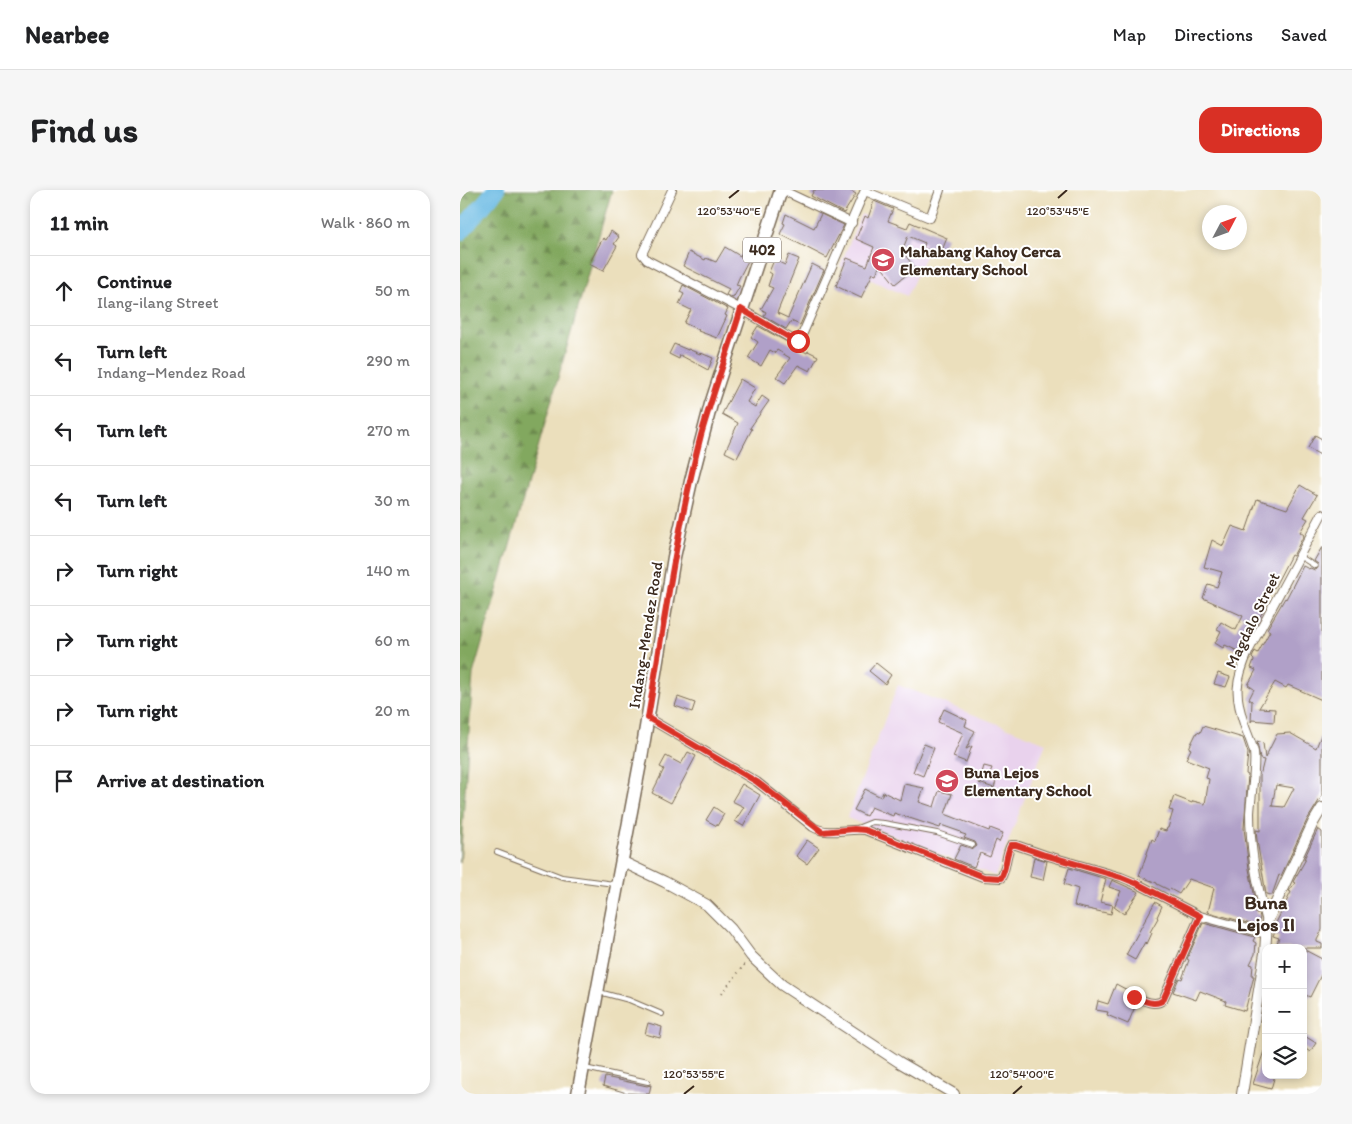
<!DOCTYPE html>
<meta charset="utf-8">
<style>
body{margin:0;font-family:Itim,sans-serif;background:#f6f6f6;color:#202124}
.controls{position:absolute;right:15px;bottom:15px;display:grid;overflow:hidden;border-radius:10px;box-shadow:0 2px 8px #0003}
.controls button{width:45px;height:45px;display:grid;place-items:center;padding:0;border:0;border-bottom:1px solid #e0e0e0;background:#fff;color:#202124;font:25px sans-serif}
.compass{position:absolute;left:742px;top:15px;width:45px;height:45px;border-radius:50%;background:#fff;box-shadow:0 2px 8px #0003;rotate:49deg}
.stop{position:absolute;width:15px;height:15px;margin:-11px;border:4px solid #d93025;border-radius:50%;background:#fff}
.stop.end{background:#d93025;border-color:#fff;box-shadow:0 1px 5px #0008}
.list{margin:0;padding:0;list-style:none}
h2{display:flex;justify-content:space-between;align-items:center;height:65px;margin:0;padding:0 20px;font-size:21px}
h2 small{font-size:16px;font-weight:400;color:#757577}
.list li{display:grid;grid-template-columns:32px 1fr auto;gap:15px;align-items:center;box-sizing:border-box;height:70px;padding:0 20px;border-top:1px solid #e0e0e0}
.list b{display:block;font-size:19px;white-space:nowrap}
.list p{margin:0;font-size:16px;white-space:nowrap;color:#757577}
.list em{font-size:16px;font-style:normal;color:#757577}
.icon{flex:none;width:28px;height:28px;fill:none;stroke:currentColor;stroke-width:2;stroke-linecap:round;stroke-linejoin:round}
.map{position:relative;flex:none;width:862px;height:904px;overflow:hidden;border-radius:15px}
header{display:flex;align-items:center;gap:30px;box-sizing:border-box;height:70px;padding:0 25px;background:#fff;border-bottom:1px solid #e0e0e0}
header strong{font-size:24px}
nav{display:flex;gap:28px;margin-inline-start:auto;font-size:18px}
.intro{display:flex;align-items:center;justify-content:space-between;box-sizing:border-box;height:120px;padding:0 30px}
h1{margin:0;font-size:35px}
.button{padding:12px 22px;border-radius:15px;background:#d93025;color:#fff;font-size:18px;font-weight:700}
main{display:flex;gap:30px;padding:0 30px}
aside{flex:1;background:#fff;border-radius:15px;box-shadow:0 2px 8px #0003}
.map>svg:first-child{display:block}
.built{fill:#e9d2ed}
.forest{fill:url(#forest-firs);stroke:#5e693e}
.lines{fill:none;stroke-linecap:round;stroke-linejoin:round}
.river{stroke:#67b9e3;stroke-width:18}
.building{fill:#b0a0c8;fill-rule:evenodd}
.service-casing{stroke:#796955;stroke-width:6}
.minor-casing{stroke:#796955;stroke-width:10}
.tertiary-casing{stroke:#796955;stroke-width:12}
.primary-casing{stroke:#796955;stroke-width:15}
.path{stroke:#796955;stroke-width:2;stroke-dasharray:1 4;stroke-linecap:butt}
.service{stroke:#fff;stroke-width:4}
.minor{stroke:#fff;stroke-width:8}
.tertiary{stroke:#fff;stroke-width:10}
.primary{stroke:#fff;stroke-width:12}
.route{stroke:#d93025;stroke-width:6}
.ticks{fill:none;stroke:#3b2a1e;stroke-width:2}
.labels{text-anchor:middle;stroke-width:4;stroke-linejoin:round;paint-order:stroke}
.shield{fill:#fff;stroke:#766a62;stroke-width:1}
.shield-label{font-size:15px;font-weight:bold;fill:#3b2a1e}
.poi-label{font-size:16px;font-weight:bold;fill:#3b2a1e;stroke:#fff;text-anchor:start}
.street-label{font-size:16px;fill:#3b2a1e;stroke:#fff}
.quarter-label{font-size:19px;font-weight:bold;fill:#3b2a1e;stroke:#fff}
.ticks-label{font-size:12px;text-anchor:middle;fill:#3b2a1e;stroke:#fff;stroke-width:4;stroke-linejoin:round;paint-order:stroke}
</style>
<header>
<strong>Nearbee</strong>
<nav><a>Map</a><a>Directions</a><a>Saved</a></nav>
</header>
<div class="intro"><h1>Find us</h1><a class="button">Directions</a></div>
<main>
<aside>
<h2>11 min<small>Walk · 860 m</small></h2>
<ul class="list">
<li><svg class="icon" aria-label="ahead" viewBox="0 0 24 24"><path d="M12 20V5M6 11l6-6 6 6"/></svg><div><b>Continue</b><p>Ilang-ilang Street</p></div><em>50 m</em></li>
<li><svg class="icon" aria-label="left" viewBox="0 0 24 24"><path d="M17 20v-9H6M10 6l-5 5 5 5"/></svg><div><b>Turn left</b><p>Indang–Mendez Road</p></div><em>290 m</em></li>
<li><svg class="icon" aria-label="left" viewBox="0 0 24 24"><path d="M17 20v-9H6M10 6l-5 5 5 5"/></svg><div><b>Turn left</b></div><em>270 m</em></li>
<li><svg class="icon" aria-label="left" viewBox="0 0 24 24"><path d="M17 20v-9H6M10 6l-5 5 5 5"/></svg><div><b>Turn left</b></div><em>30 m</em></li>
<li><svg class="icon" aria-label="right" viewBox="0 0 24 24"><path d="M7 20v-9h11M14 6l5 5-5 5"/></svg><div><b>Turn right</b></div><em>140 m</em></li>
<li><svg class="icon" aria-label="right" viewBox="0 0 24 24"><path d="M7 20v-9h11M14 6l5 5-5 5"/></svg><div><b>Turn right</b></div><em>60 m</em></li>
<li><svg class="icon" aria-label="right" viewBox="0 0 24 24"><path d="M7 20v-9h11M14 6l5 5-5 5"/></svg><div><b>Turn right</b></div><em>20 m</em></li>
<li><svg class="icon" aria-label="arrive" viewBox="0 0 24 24"><path d="M6 21V4h12l-3 4 3 4H6"/></svg><div><b>Arrive at destination</b></div></li>
</ul>
</aside>
<div class="map">
<svg width="862" height="904" viewBox="0 0 862 904">
<defs>
<pattern id="forest-firs" width="22" height="20" patternUnits="userSpaceOnUse" patternTransform="scale(1.25)"><rect width="22" height="20" fill="#82a85e"/><path d="M5 1l3.5 6h-7zM16 11l3.5 6h-7z" fill="#6c894d"/></pattern>
</defs>
<rect width="100%" height="100%" fill="#fff"/>
<filter id="ink" filterUnits="userSpaceOnUse"><feTurbulence type="fractalNoise" baseFrequency=".02" numOctaves="2"/><feDisplacementMap in="SourceGraphic" scale="10" xChannelSelector="R" yChannelSelector="G"/><feConvolveMatrix kernelMatrix="1 2 1 2 8 2 1 2 1" color-interpolation-filters="sRGB"/></filter>
<filter id="wash" filterUnits="userSpaceOnUse"><feTurbulence type="fractalNoise" baseFrequency=".0096" numOctaves="4" result="noise"/><feDisplacementMap in="SourceGraphic" scale="20" xChannelSelector="R" yChannelSelector="G"/><feGaussianBlur stdDeviation="1.12" result="paint"/><feColorMatrix in="noise" values="0 0 0 0 0 0 0 0 0 0 0 0 0 0 0 0 0 1.4 0 .05"/><feComposite in="paint" operator="in"/></filter>
<g filter="url(#wash)">
<rect width="100%" height="100%" fill="#ebdfbc"/>
<g class="built">
<path d="M401 24 470 55 447 106 380 76Z"/>
<path d="M438 495 586 553 535 686 387 628Z"/>
</g>
<path class="forest" d="M0 0H152L13 484 0 673Z"/>
<g class="lines">
<path class="river" d="M0 42 36 0"/>
</g>
<g id="blocks">
<g class="building">
<path d="M354 0H389L396 4 384 23 351 6Z"/>
<path d="M414 11 433 19 428 31 447 38 450 32 487 48 480 65 463 58 465 53 448 46 442 61 455 78 435 94 420 75 416 84 413 83 401 108 376 96 387 68 407 76 414 57 396 49 405 26 408 28Z"/>
<path d="M326 24 354 38 361 24 384 35 367 68 320 44 325 34 323 33Z"/>
<path d="M151 41 159 47 154 54 157 56 143 81 129 74 143 48 146 50Z"/>
<path d="M265 57 280 66 281 64 289 69 279 88 276 95 280 96 273 108 266 105 269 99 223 76 229 62 245 70 246 68 256 72Z"/>
<path d="M329 65 339 69 317 123 328 128 352 74 364 80 340 135 331 131 326 139 304 126 306 122 301 119 313 98 308 96 312 84 309 82 314 70 325 75Z"/>
<path d="M223 95 268 119 265 125 267 126 257 148 238 141 239 140 224 133 231 120 219 114 224 104 220 102Z"/>
<path d="M298 136 347 163 348 161 358 166 350 181 338 175 325 193 316 187 330 168 317 160 315 163 310 160 301 176 288 168 298 152 291 147Z"/>
<path d="M214 154 228 160V159L240 164 241 163 253 168 248 180 220 165 219 169 209 164Z"/>
<path d="M280 189 295 198 287 212 295 217 302 206 309 211 290 238 292 239 277 268 265 262 278 233 262 224Z"/>
<path d="M855 245 862 249V266L848 258Z"/>
<path d="M840 295 857 305 844 327 848 329 840 342 844 345 833 366 831 365 814 398 810 396 799 416 804 419 784 455 782 463 765 455 763 458 755 453 761 441 757 439 761 432 776 440 783 426 743 408 748 394 757 397 762 382 744 377 752 350 763 356 772 336 786 341 797 309 827 319Z"/>
<path d="M862 357V510L828 495 826 498 815 492 799 518 815 519 814 532 792 530 791 532 792 511 789 509 794 499 788 495 796 480 791 478 794 470 792 468 795 461 798 463 810 441 807 439 825 408 826 409 843 376 849 379 850 378 855 380 858 378V374L854 371Z"/>
<path d="M416 473 431 485 425 494 409 481Z"/>
<path d="M758 483 770 487 766 497 754 494Z"/>
<path d="M218 507 235 513 232 522 215 516Z"/>
<path d="M484 519 507 530 505 536 515 541 506 559 512 556 506 572 493 567 503 543 478 532Z"/>
<path d="M743 536 783 548 788 563 786 584 788 585 784 638 789 679 796 713V724H799L800 727 798 736 748 722 754 698 729 689 719 704 710 699 709 700 697 694V693L679 686 692 649 695 651 699 639 706 641 707 638H708L713 621 709 620 714 606 732 613 733 611 745 614 749 589 746 588 749 578 726 569 731 559 729 558 737 542 740 543Z"/>
<path d="M830 543 856 558 862 543V606L847 630 821 686 819 685 812 705H810L806 704 797 650 796 640 800 641V586L804 570 800 569 797 551 803 553 805 568 817 544ZM816 595 834 598 824 617 812 616Z"/>
<path d="M464 554 474 558 463 586 453 582Z"/>
<path d="M228 562 236 566 211 613 192 603 204 579 200 577 206 566 221 574Z"/>
<path d="M524 576 532 578 528 588 536 591 534 598 519 593Z"/>
<path d="M282 594 300 605 283 636 275 631 284 617 272 611Z"/>
<path d="M444 594 464 598 459 612 474 617 479 601 492 604 485 624 529 641 530 638 543 643 539 652 536 650 530 667 520 663 514 677 494 669 501 655 513 659 517 656 515 652 504 648 506 645 500 643 501 642 481 635 480 638 434 623 433 626 411 617 406 626 394 620 405 599 421 607 423 602 440 610Z"/>
<path d="M254 617 264 624 257 636 246 630Z"/>
<path d="M858 639 862 642V740L857 750V752L862 754V758H815L819 748 813 746 817 736 815 735 831 702 829 701 835 693 833 692 834 690 846 669H844Z"/>
<path d="M347 650 359 658 347 674 336 666Z"/>
<path d="M574 667 587 671 583 690 570 687Z"/>
<path d="M609 678 646 689 640 712 653 715 651 724 614 716 618 699 604 694Z"/>
<path d="M652 690 679 702 664 724 654 717 661 701 649 697Z"/>
<path d="M695 712 702 716 697 727 698 728 690 742 692 743 687 754 685 752 675 770 666 765Z"/>
<path d="M743 733 795 747 793 751 796 753 795 764 790 774 793 775 792 786H794L785 821 765 815 766 811 740 801 736 810 713 802 719 788 722 789 729 770 727 769Z"/>
<path d="M843 759 862 769V783L850 807 843 804Z"/>
<path d="M656 794 671 802 669 806V810L676 814 668 834 647 825 648 822 636 820 638 811 648 814Z"/>
<path d="M188 833 202 837 200 848 185 844Z"/>
<path d="M843 845 856 853 850 862 843 857Z"/>
<path d="M804 861H806V885H815L811 899 793 894Z"/>
<path d="M145 887 187 896 191 895 189 904 167 903 143 896Z"/>
</g>
</g>
</g>
<g filter="url(#ink)">
<use href="#blocks" fill-opacity="0" stroke="#796955" stroke-width="1"/>
<g class="lines">
<g class="service-casing">
<g id="service">
<path d="M839 366 855 376"/>
<path d="M397 638 412 632 424 633 477 643 513 655"/>
<path d="M37 662 102 687 154 694"/>
<path d="M139 802 169 810 202 824"/>
<path d="M125 878 188 892"/>
</g>
</g>
<g class="minor-casing">
<g id="minor">
<path d="M212 0 182 64 187 70 281 119 330 148 338 151 343 143 405 0"/>
<path d="M322 0 392 33"/>
<path d="M405 1 470 28 480 0"/>
<path d="M188 528 297 592 353 637C369 646 387 638 405 640L523 687 541 688C547 678 545 666 551 655H556L585 665 661 687 678 694 740 726 806 744"/>
<path d="M807 732C797 696 790 660 790 623 791 606 796 577 794 562 792 554 788 545 785 537 774 504 775 492 789 460L862 324"/>
<path d="M674 807C683 810 695 817 703 810L740 726"/>
</g>
</g>
<g class="tertiary-casing">
<g id="tertiary">
<path d="M161 671 205 692 247 715 271 739 291 766 322 795 439 872 494 904"/>
<path d="M782 904 805 763 807 732 853 633 862 618"/>
</g>
</g>
<g class="primary-casing">
<path id="primary" d="M118 904 181 568 214 367 231 291 251 214 321 0"/>
</g>
<path class="path" d="M262 803 285 774"/>
<use href="#service" class="service"/>
<use href="#minor" class="minor"/>
<use href="#tertiary" class="tertiary"/>
<use href="#primary" class="primary"/>
</g>
</g>
<g class="lines" filter="url(#ink)">
<path class="route" d="M338 151 330 148 281 119C268 161 253 203 241 245 217 338 204 433 188 528L297 592 362 642 394 639 405 640 524 687 541 688C547 678 545 666 551 655H556L585 665 661 687 678 694 740 726 703 810C695 817 683 810 674 807"/>
</g>
<path class="ticks" d="M269 8 279 0M598 8 607 0M224 904 234 896M553 904 562 896"/>
<defs>
<g id="school-disc" transform="scale(1.25)"><circle r="9.5" fill="#d1495b" stroke="#fff"/><path d="M0-5L7-2L0 1L-7-2ZM-4 1L0 2.5L4 1V4Q0 6-4 4Z" fill="#fff"/></g>
</defs>
<g fill-rule="evenodd">
<use href="#school-disc" x="423" y="70"/>
<use href="#school-disc" x="487" y="591"/>
</g>
<g class="labels">
<rect class="shield" x="283" y="47.5" width="38" height="25" rx="4"/>
<g class="shield-label">
<text x="302" y="65">402</text>
</g>
<g class="poi-label">
<text x="440" y="67">Mahabang Kahoy Cerca<tspan x="440" dy="18">Elementary School</tspan></text>
<text x="504" y="588">Buna Lejos<tspan x="504" dy="18">Elementary School</tspan></text>
</g>
<g class="street-label">
<text transform="translate(792 430) rotate(-64)" y="6">Magdalo Street</text>
<text transform="translate(185 445) rotate(-81)" y="6">Indang–Mendez Road</text>
</g>
<g class="quarter-label">
<text x="806" y="719">Buna<tspan x="806" dy="22">Lejos II</tspan></text>
</g>
</g>
<g class="ticks-label">
<text x="269" y="25">120°53'40"E</text>
<text x="598" y="25">120°53'45"E</text>
<text x="234" y="888">120°53'55"E</text>
<text x="562" y="888">120°54'00"E</text>
</g>
</svg>
<div class="controls">
<button>+</button>
<button>−</button>
<button><svg class="icon" aria-label="layers" viewBox="0 0 24 24"><path d="M12 4l9 5-9 5-9-5zM3 14l9 5 9-5"/></svg></button>
</div>
<svg class="compass" viewBox="-18 -18 36 36"><path d="M0-13l5 13h-10z" fill="#e53935"/><path d="M0 13l5-13h-10z" fill="#757577"/></svg>
<div class="stop" style="left:338px;top:151px"></div>
<div class="stop end" style="left:674px;top:807px"></div>
</div>
</main>
